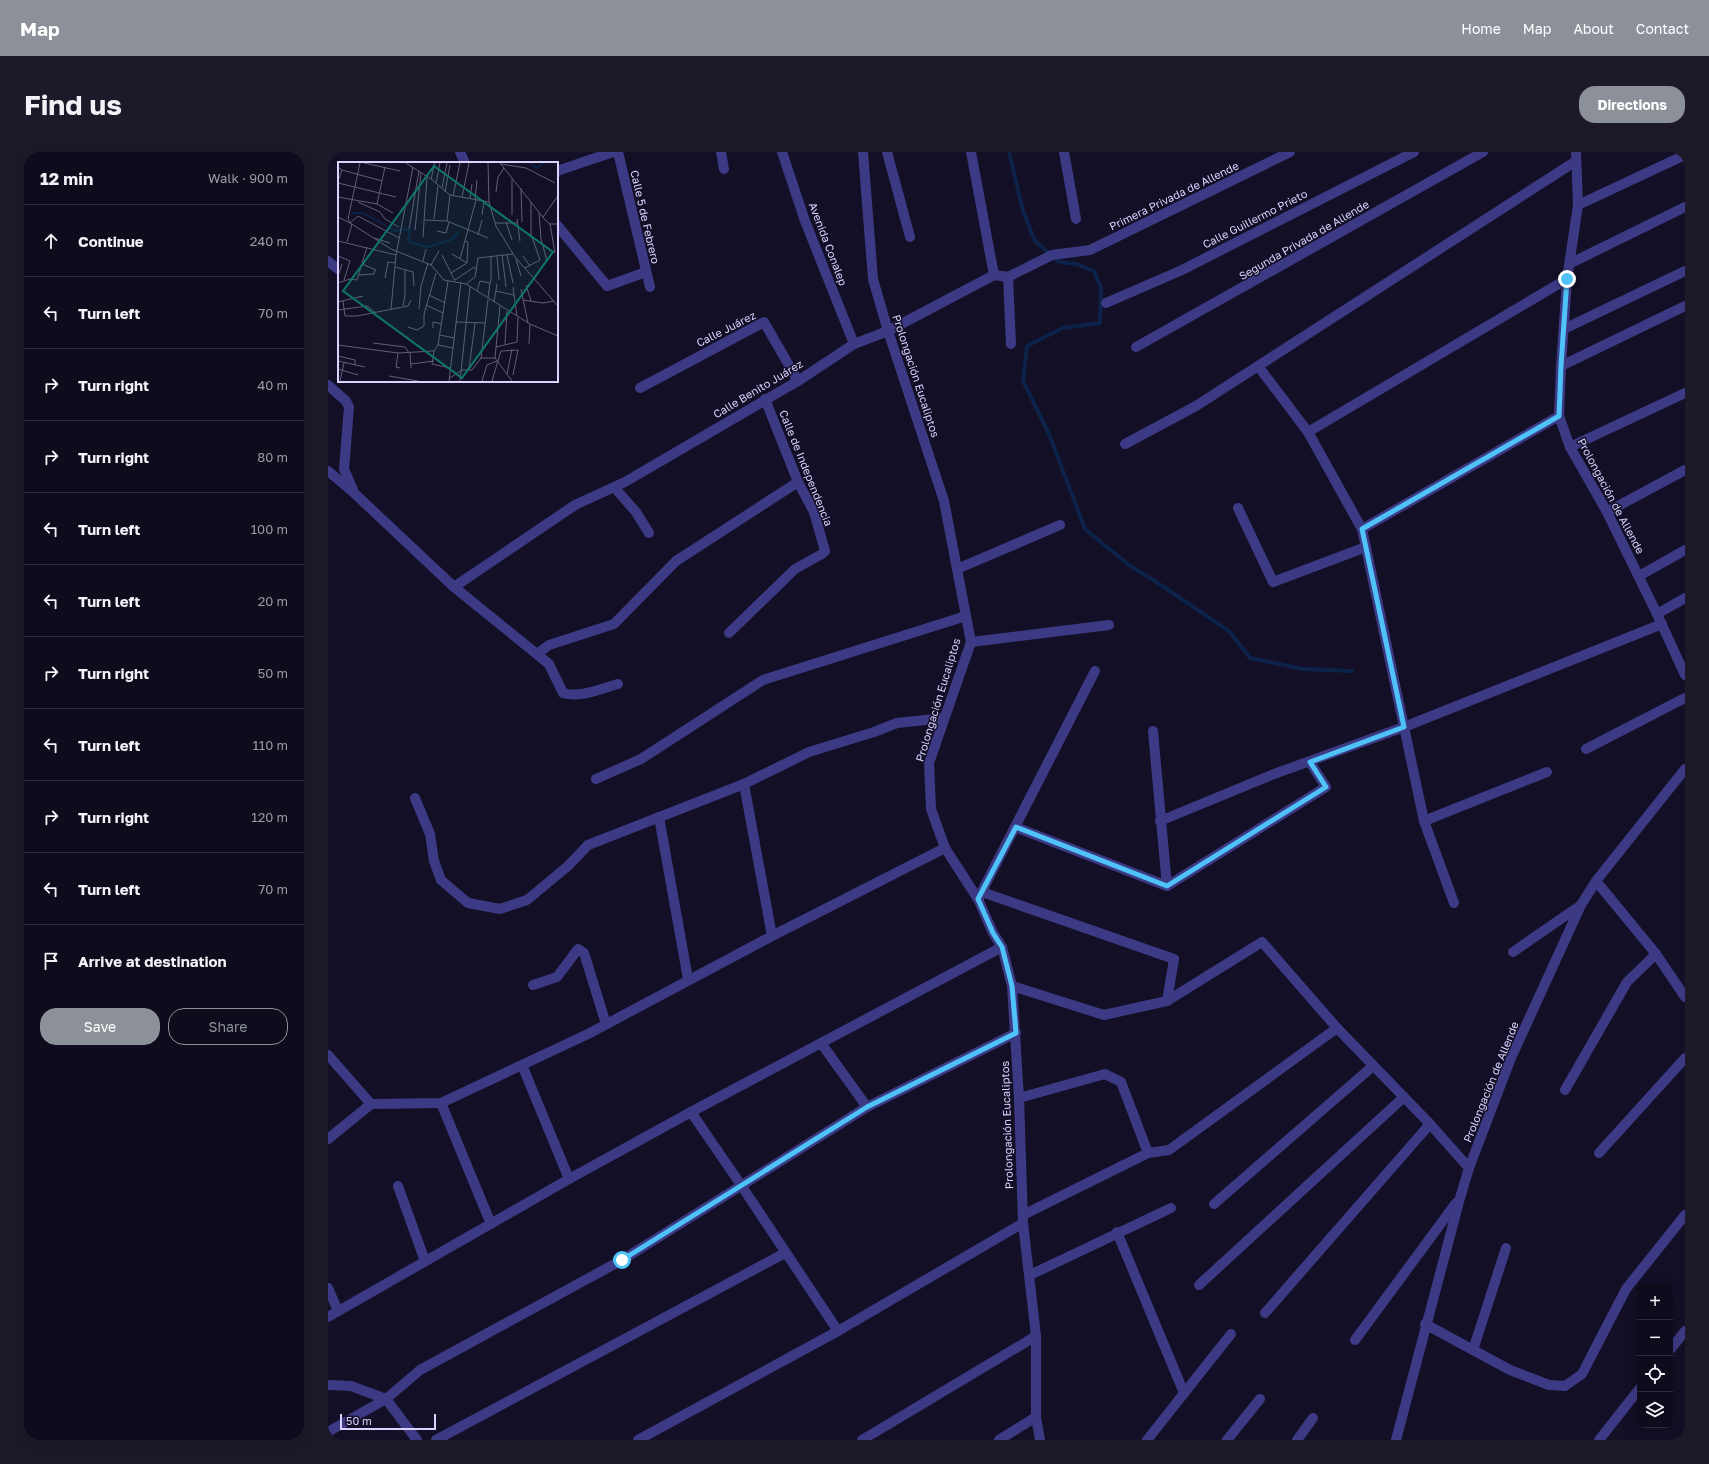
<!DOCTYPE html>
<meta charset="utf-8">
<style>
body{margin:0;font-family:"Golos Text",sans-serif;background:#1c1929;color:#f1f3f6}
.controls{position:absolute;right:12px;bottom:12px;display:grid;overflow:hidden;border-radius:8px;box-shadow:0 4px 16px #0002}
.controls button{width:36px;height:36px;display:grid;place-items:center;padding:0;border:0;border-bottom:1px solid #2e2b3b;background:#0e0b1c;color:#f1f3f6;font:20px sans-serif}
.scale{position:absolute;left:12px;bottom:10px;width:96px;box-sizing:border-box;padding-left:4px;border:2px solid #d9d4ff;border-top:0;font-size:11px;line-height:14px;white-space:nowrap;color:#d9d4ff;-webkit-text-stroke:3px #130f26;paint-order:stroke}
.stop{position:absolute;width:12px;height:12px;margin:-9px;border:3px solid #4fc3f7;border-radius:50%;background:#fff}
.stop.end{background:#4fc3f7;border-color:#fff;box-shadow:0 1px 4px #0008}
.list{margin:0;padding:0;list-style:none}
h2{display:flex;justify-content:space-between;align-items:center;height:52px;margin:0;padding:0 16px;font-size:17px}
h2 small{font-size:13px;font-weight:400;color:#9b9ba3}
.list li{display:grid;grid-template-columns:26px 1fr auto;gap:12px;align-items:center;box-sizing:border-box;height:72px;padding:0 16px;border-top:1px solid #2e2b3b}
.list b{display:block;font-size:15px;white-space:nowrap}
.list em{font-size:13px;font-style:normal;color:#9b9ba3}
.actions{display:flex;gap:8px;padding:12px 16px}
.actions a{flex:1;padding:9px 0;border:1px solid #8c9099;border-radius:16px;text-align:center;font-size:14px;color:#8c9099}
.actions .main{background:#8c9099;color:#fff}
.icon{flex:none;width:22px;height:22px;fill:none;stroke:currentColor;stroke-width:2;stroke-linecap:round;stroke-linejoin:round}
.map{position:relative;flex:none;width:1357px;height:1288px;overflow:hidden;border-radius:16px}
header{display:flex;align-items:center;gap:24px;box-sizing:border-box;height:56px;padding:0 20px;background:#8c9099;color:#fff}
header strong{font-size:19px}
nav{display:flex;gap:22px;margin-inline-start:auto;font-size:14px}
.intro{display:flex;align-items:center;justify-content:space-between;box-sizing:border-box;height:96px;padding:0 24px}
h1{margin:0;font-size:28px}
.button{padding:10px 18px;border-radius:16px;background:#8c9099;color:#fff;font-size:14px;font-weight:700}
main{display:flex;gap:24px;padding:0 24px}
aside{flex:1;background:#0e0b1c;border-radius:16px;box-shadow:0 4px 16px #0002}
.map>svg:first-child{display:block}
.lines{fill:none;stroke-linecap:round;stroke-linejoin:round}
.stream{stroke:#0c2248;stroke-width:4}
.street{stroke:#3d3a85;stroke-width:10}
.route{stroke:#4fc3f7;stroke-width:5}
.labels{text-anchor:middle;stroke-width:3;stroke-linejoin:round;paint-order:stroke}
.street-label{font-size:11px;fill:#d9d4ff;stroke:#130f26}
.inset-river{fill:none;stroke:#0c2248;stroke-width:2}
.inset-road{fill:none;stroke:#625e7d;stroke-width:1}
.view{fill:#0f766e;fill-opacity:0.15;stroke:#0f766e;stroke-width:2}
.inset-edge{fill:none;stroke:#d9d4ff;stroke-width:2}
</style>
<header>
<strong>Map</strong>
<nav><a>Home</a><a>Map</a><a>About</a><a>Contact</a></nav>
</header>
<div class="intro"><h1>Find us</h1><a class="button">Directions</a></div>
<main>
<aside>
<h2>12 min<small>Walk · 900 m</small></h2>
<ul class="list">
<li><svg class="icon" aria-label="ahead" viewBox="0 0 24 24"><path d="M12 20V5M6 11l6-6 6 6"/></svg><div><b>Continue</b></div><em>240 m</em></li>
<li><svg class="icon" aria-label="left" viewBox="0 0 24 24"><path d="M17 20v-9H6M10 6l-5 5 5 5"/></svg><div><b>Turn left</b></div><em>70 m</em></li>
<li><svg class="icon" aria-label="right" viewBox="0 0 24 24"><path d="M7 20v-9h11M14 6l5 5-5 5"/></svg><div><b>Turn right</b></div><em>40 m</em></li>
<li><svg class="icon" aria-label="right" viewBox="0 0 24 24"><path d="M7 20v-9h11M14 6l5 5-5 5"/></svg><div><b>Turn right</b></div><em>80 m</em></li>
<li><svg class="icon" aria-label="left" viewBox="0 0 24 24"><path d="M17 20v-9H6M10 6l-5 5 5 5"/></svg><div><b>Turn left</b></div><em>100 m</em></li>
<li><svg class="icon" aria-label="left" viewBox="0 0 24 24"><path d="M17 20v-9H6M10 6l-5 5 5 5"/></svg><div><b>Turn left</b></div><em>20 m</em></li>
<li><svg class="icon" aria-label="right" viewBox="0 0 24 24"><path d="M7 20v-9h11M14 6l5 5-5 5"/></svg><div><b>Turn right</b></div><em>50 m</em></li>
<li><svg class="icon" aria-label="left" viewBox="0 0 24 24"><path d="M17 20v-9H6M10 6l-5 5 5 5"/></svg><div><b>Turn left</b></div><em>110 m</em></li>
<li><svg class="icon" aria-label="right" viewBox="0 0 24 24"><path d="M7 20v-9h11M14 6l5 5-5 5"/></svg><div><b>Turn right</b></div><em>120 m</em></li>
<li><svg class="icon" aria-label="left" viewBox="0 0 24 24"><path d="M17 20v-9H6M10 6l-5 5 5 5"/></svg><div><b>Turn left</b></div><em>70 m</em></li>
<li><svg class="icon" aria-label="arrive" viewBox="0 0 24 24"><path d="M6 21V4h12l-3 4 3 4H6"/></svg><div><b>Arrive at destination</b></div></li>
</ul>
<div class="actions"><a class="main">Save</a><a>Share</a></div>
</aside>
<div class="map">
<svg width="1357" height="1288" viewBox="0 0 1357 1288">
<rect width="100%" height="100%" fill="#130f26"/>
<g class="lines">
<path class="stream" d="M681 0 695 59 707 89 731 110 748 112 766 119 773 136 772 171 735 176 699 194 695 229 721 282 757 377 801 413 827 429 901 479 922 506 975 517 1024 519"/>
<g class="street">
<path d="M132 0 137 11"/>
<path d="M290 0 322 135"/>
<path d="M393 0 396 17"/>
<path d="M454 0 477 69 526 192"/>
<path d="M535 0 545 127 560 179 616 349 643 490 601 611 603 657 617 696 650 747 665 781 674 795 684 834 691 946 695 1071 708 1184V1265L712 1288"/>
<path d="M559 0 582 85"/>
<path d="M643 0 666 123"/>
<path d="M736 0 748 67"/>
<path d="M1248 0 1250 53 1239 127 1233 214 1231 264 1242 295 1279 360 1329 462 1357 523"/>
<path d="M229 19 285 0"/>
<path d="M1250 53 1357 3"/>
<path d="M229 73 279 134 318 120"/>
<path d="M0 109 11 118"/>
<path d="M1243 111 1357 55"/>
<path d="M680 125 683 192"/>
<path d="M778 151 854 118 1086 0"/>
<path d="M1236 177 1357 119"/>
<path d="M808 195 1155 0"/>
<path d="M930 214 980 280 1034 377 1096 669 1126 751"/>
<path d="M1233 214 1357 154"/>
<path d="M0 233 18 249 21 255 16 317 25 338"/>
<path d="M312 236 436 170 470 229"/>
<path d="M980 280 1239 127"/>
<path d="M797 292 868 254 1248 9"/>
<path d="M1242 295 1357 241"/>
<path d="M0 319 25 340 126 435 221 512 235 541C252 546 272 537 290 532"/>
<path d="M286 335 308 360 321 381"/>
<path d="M910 356 945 430 1038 395"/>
<path d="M1279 360 1357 318"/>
<path d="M1034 377 1231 264"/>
<path d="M629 417 732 373"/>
<path d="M1311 424 1357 398"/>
<path d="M126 435 247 353 297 330 470 229 526 192 560 179 666 123 680 125 724 103 762 98 962 0"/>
<path d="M1329 462 1357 446"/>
<path d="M401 481 467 417 494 402 497 399 486 360 470 330 437 247"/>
<path d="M643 490 781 473"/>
<path d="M209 502 221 493 286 472 348 409 470 330"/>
<path d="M825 579 839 734"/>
<path d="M1258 597 1357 546"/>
<path d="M268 627 313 607 435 528 638 464"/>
<path d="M416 632 444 784"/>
<path d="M87 646 102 682 106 709 113 728 140 751 172 757 199 748 240 714 260 693 416 632 481 600 546 580 569 571 616 566"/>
<path d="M331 665 360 827"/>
<path d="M832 669 946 622 1076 575 1334 472"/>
<path d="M1096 669 1219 620"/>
<path d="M687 675 839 734"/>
<path d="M1268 729 1328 802 1357 845"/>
<path d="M839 734 998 635 982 610"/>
<path d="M654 740 846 807 839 849"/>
<path d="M650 747 767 519"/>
<path d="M1185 800 1253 753"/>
<path d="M205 833 229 825 250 797 256 801 278 872"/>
<path d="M684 834 776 863 839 849 934 790 1009 876 1102 972 1141 1016"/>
<path d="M493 891 539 955"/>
<path d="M0 903 43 952"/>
<path d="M194 913 241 1027"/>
<path d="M1237 938 1299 830 1328 802"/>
<path d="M691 946 777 922 793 930 820 1001 841 998 1009 876"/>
<path d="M113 951 163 1072"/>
<path d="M43 952 113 951 260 882 444 784 617 696"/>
<path d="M363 960 413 1033 510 1179"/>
<path d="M0 987 43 952"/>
<path d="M1271 1001 1357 906"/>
<path d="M70 1034 97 1109"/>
<path d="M886 1052 1045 914"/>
<path d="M695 1063 820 1001"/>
<path d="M789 1080 856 1241"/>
<path d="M702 1123 843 1056"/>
<path d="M871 1133 1076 945"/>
<path d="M0 1136 10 1159"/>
<path d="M937 1161 1102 972"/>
<path d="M0 1165 241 1027 363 960 674 795"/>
<path d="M1097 1172 1182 1218 1221 1233 1237 1234 1254 1222 1298 1137 1357 1063"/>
<path d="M1027 1188 1128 1051"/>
<path d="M1145 1198 1178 1096"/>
<path d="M1342 1198 1357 1179"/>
<path d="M0 1233 23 1234 58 1247 89 1288"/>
<path d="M0 1280 58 1247 92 1218 294 1108 539 955 688 881"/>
<path d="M108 1288 457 1101"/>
<path d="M310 1288 510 1179 695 1071"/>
<path d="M534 1288 708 1184"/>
<path d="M671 1288 708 1265"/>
<path d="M819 1288 903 1182"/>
<path d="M899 1288 932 1247"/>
<path d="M969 1288 985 1266"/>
<path d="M1068 1288 1132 1046 1141 1016 1183 906 1253 753 1268 729 1357 617"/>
<path d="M1271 1288 1312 1236"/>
</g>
</g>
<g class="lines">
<path class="route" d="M294 1108 539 955 688 881 684 834 674 795 665 781 650 747 688 675 839 734 998 635 982 610 1076 575 1034 377 1231 264 1233 214 1239 127"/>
</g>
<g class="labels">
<g class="street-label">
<text transform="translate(846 44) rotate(-26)" y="4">Primera Privada de Allende</text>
<text transform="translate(317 65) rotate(77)" y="4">Calle 5 de Febrero</text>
<text transform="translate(927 67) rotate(-27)" y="4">Calle Guillermo Prieto</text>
<text transform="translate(976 88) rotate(-30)" y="4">Segunda Privada de Allende</text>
<text transform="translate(500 92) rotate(69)" y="4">Avenida Conalep</text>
<text transform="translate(398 177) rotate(-27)" y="4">Calle Juárez</text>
<text transform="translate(588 224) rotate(72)" y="4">Prolongación Eucaliptos</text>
<text transform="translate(430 237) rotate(-31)" y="4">Calle Benito Juárez</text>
<text transform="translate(478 316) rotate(68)" y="4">Calle de Independencia</text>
<text transform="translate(1283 344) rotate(62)" y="4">Prolongación de Allende</text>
<text transform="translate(610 548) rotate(-73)" y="4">Prolongación Eucaliptos</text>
<text transform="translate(1163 930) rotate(-68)" y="4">Prolongación de Allende</text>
<text transform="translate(679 973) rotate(-92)" y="4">Prolongación Eucaliptos</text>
</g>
</g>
<g transform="translate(10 10)">
<rect width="220" height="220" fill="#130f26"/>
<path class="inset-river" d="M192 1 199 6 205 1M13 51H25L57 69 69 67 72 69 70 78 72 80 90 85 113 78 121 69"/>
<path class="inset-road" d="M22 1 10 57 12 61 53 87 93 103 106 118 128 122 192 162 220 174M26 1 62 9M68 1 93 17 112 33 151 40M150 1 151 40 158 64 177 95 220 144M162 1 207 58 212 62H220M163 2 188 6 217 21M0 5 4 8 0 19M4 8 44 19M93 17 97 1M0 21 58 35M98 21 102 1M104 26 109 1M183 26 184 60M107 30 112 3M158 30 160 15 166 6M115 34 122 1M0 35 39 42 55 51M124 35 131 1M132 36 134 22M137 37 139 18M20 40 42 50 47 57 61 65M39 42 47 5M201 51 203 77 209 99M144 53 146 39M174 53V17M0 55 12 61 20 54 61 76M205 55 219 35M96 57 100 24M179 57 182 79M87 58 109 59 150 76M109 59 112 33M168 60 174 78M157 61H179M212 62 217 91M71 67 81 9M77 68 83 11M99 69 108 71 111 60M140 73 144 58M85 75 89 15M36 76 52 81M0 79 58 93M127 79 130 80 129 101M9 80 14 62M114 92 129 101M104 93 117 119M164 93 168 125M169 93 175 121M0 94 12 99 6 118M159 94 161 118M185 94 192 104M122 97 138 38M178 97 183 114M85 99 88 87M24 102 38 108M93 103 101 89M57 105 75 110 76 124M187 106 202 98 193 72V40M113 111 129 101M21 113 36 112 37 108M0 114 4 102M47 116 50 100 57 101M117 118 136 105 139 108M0 121 12 117 19 118 29 85M128 122 137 115 140 96 175 92M188 123 193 139M175 125 179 154M183 127 190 161M139 129 142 119 152 121 153 118V95M158 129 176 133M91 133 107 141M150 136 152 121M185 138 205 141 216 139M5 139 7 154H19L70 144 73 138M0 140 25 134M156 140 159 122M88 143 105 151M65 144 67 134V108M162 144 157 196 174 219M53 147 58 93 75 5M81 147 83 124 90 101M0 148 29 144 37 150M118 160 148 161M70 165 79 168 86 164V152L98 111M95 166V160L104 162M102 173 116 176M35 181 67 185 71 191M167 182 169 149M191 182 192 162M0 183 60 191 96 189M100 183 115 186M158 185 179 180 180 155M96 189 100 183 110 119M96 189 94 202 112 206M60 191 58 205 62 206M72 191 73 206M0 194 17 198V203M143 196 150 137M0 199 27 205M73 202 96 199M0 207 20 213M131 207 137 161M169 212 174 187M51 214 80 219M112 216 124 208H134L143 196H157M2 219 6 201M111 219 123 120M122 219 132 125M144 219 149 203 159 199M154 219 163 189 180 188 175 213"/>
<path class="view" d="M96 4 215 90 124 216 5 129Z"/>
<rect width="220" height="220" class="inset-edge"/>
</g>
</svg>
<div class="controls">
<button>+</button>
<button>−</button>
<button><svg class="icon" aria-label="locate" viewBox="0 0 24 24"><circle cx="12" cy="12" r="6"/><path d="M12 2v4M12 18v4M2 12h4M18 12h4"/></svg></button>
<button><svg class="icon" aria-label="layers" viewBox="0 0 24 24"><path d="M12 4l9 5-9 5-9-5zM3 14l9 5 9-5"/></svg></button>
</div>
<div class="scale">50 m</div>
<div class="stop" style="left:294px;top:1108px"></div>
<div class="stop end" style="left:1239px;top:127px"></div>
</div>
</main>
